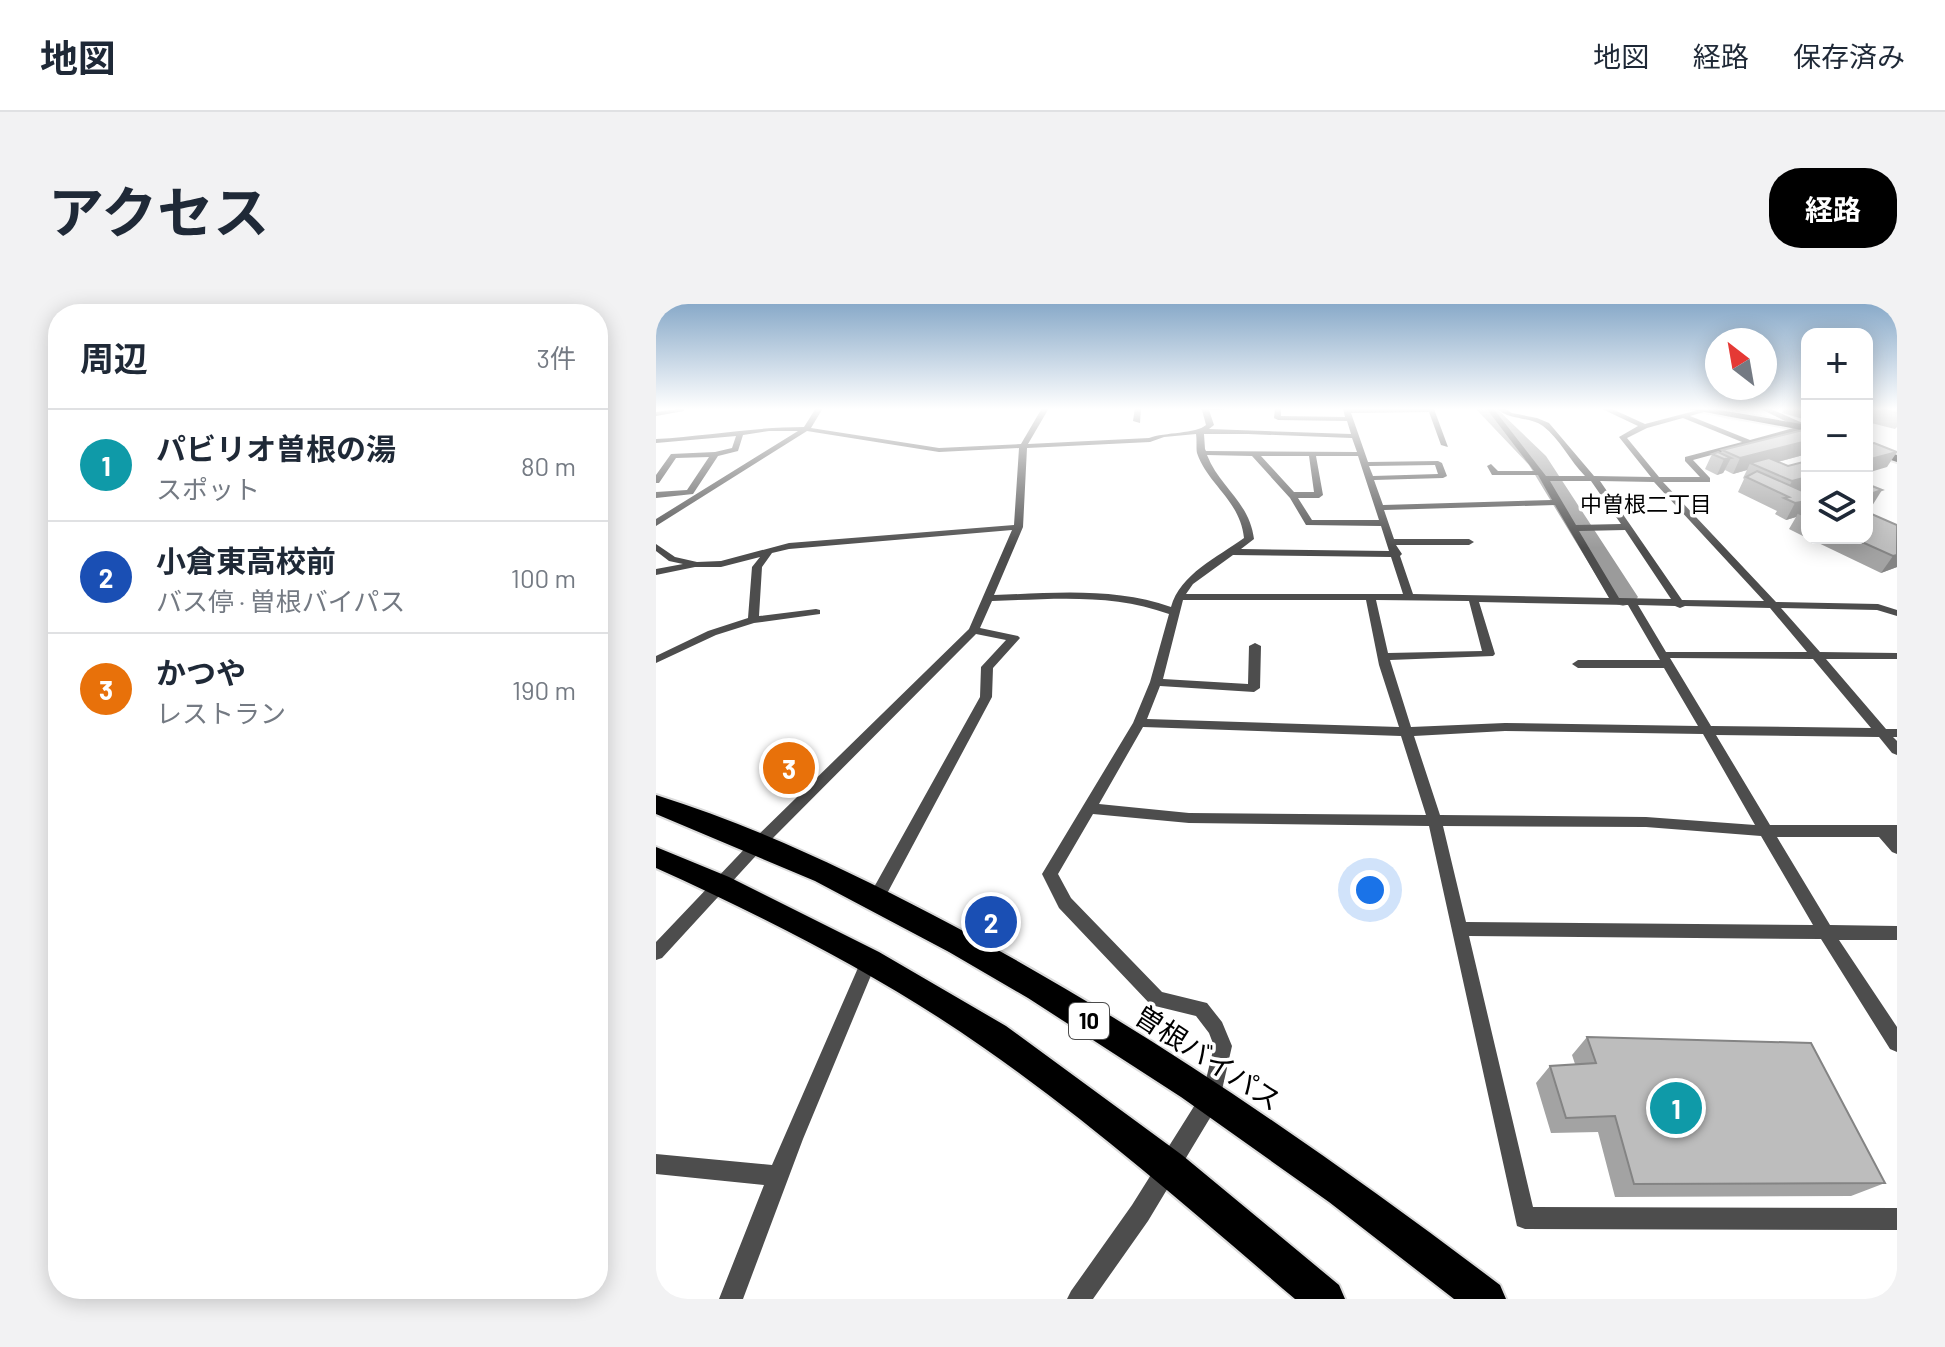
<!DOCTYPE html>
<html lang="ja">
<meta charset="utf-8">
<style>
body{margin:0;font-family:Barlow,"Noto Sans JP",sans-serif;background:#f2f2f3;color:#1f2937}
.controls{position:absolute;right:24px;top:24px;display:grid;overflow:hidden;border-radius:16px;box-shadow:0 4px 20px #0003}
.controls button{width:72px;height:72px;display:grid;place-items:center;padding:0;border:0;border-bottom:2px solid #e0e1e3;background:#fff;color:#1f2937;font:40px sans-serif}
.compass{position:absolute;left:1049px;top:24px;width:72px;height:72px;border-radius:50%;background:#fff;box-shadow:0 4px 20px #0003;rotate:329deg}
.you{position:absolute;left:714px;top:586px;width:28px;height:28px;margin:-20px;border:6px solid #fff;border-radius:50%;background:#1a73e8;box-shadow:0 0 0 12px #1a73e833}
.badge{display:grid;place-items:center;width:52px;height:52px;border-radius:50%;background:#000;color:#fff;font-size:26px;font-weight:700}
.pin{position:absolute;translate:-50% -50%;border:4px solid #fff;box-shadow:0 2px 8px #0006}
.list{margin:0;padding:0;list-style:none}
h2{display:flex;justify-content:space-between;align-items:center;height:104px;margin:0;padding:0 32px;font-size:34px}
h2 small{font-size:26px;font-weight:400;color:#747a83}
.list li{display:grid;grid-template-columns:52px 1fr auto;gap:24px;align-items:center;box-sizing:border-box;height:112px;padding:0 32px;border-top:2px solid #e0e1e3}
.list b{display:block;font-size:30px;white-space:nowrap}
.list p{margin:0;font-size:26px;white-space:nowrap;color:#747a83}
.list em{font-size:26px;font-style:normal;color:#747a83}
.icon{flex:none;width:44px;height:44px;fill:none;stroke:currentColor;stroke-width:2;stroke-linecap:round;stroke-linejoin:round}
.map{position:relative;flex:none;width:1241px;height:995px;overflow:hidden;border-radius:32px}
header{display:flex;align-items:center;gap:48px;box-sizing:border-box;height:112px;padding:0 40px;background:#fff;border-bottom:2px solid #e0e1e3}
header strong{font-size:38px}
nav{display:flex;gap:44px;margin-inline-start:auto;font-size:28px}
.intro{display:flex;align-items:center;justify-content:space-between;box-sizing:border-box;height:192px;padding:0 48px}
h1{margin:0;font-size:56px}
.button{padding:20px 36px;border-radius:32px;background:#000;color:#fff;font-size:28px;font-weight:700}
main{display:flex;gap:48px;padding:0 48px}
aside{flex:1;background:#fff;border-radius:32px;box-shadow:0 4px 20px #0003}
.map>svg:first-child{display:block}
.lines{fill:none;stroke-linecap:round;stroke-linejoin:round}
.river{fill:#9b9b9b;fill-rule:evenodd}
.major-casing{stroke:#dbdbdb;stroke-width:4}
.highway-casing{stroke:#dbdbdb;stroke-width:4}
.minor{fill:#4d4d4d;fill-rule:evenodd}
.major{fill:#000;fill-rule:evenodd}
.highway{fill:#000;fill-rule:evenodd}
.wall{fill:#a3a3a3}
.shaded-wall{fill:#848484}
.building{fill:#bdbdbd;stroke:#848484;stroke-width:2}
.labels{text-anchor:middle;stroke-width:7;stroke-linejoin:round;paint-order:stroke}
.far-neighbourhood-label{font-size:22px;fill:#000;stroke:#fff}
.shield{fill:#fff;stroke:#4c4c4c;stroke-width:2}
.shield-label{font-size:22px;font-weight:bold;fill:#000}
.near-street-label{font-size:28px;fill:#000;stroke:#fff}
</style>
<header>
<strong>地図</strong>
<nav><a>地図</a><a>経路</a><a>保存済み</a></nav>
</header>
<div class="intro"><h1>アクセス</h1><a class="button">経路</a></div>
<main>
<aside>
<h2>周辺<small>3件</small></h2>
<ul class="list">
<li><span class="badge" style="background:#0f9aa8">1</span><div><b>パビリオ曽根の湯</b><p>スポット</p></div><em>80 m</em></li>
<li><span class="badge" style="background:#1a4fb4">2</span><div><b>小倉東高校前</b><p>バス停 · 曽根バイパス</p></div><em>100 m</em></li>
<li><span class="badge" style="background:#e8710a">3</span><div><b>かつや</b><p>レストラン</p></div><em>190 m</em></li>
</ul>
</aside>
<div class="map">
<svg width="1241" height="995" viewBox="0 0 1241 995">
<rect width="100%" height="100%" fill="#fff"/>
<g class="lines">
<path class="river" d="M819 104H840L890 152 982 293 977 299 967 302 957 299 873 161Z"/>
<g class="major-casing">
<g id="major">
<path d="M1027 104H1052L1151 121V127Z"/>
<path d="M1211 141 1241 151V158L1211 148Z"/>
</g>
</g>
<g class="highway-casing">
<g id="highway">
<path d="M0 491C96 521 189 565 277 611 478 716 664 845 844 981L850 995H798L673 898 525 793 372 694 293 648 159 577 0 510Z"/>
<path d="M0 543 73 573 223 648 350 722 526 851 683 981 689 995H639C538 909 437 820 328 744 227 673 113 615 0 564Z"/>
</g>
</g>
<g class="minor">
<path d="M28 104V107L0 112V108Z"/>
<path d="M160 104H167L155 124 283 144 365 140 386 104H393L372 140 493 134C509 128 540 130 550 121L546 106 540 104H613L553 106 558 121 553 125 695 130 691 117 622 116 618 114 619 104H625V112L689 113 687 104 778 105 792 143 785 141 773 108 695 109 712 158 782 157 786 159 791 172 787 174 718 176 727 201 896 196 882 171H836L831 162 835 160 842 167H878L830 104H837L890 172H929C914 157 904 135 887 122 873 112 854 117 840 104H848L856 109 881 114 893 119 938 172 995 173 963 133 982 122 944 104H954L989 120 1046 105 1048 108 1034 112 1094 136 1141 123 1103 104H1113L1151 121V125L1037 156 1054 174V178H1007L1120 298 1222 300 1241 306V312L1221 306 1125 304 1164 348 1241 349V355H1170L1230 425H1241V433H1237L1241 437V451L1236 449 1223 433 1060 431 1114 521H1241V550L1236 548 1223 533H1121L1174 621 1241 622V636H1183L1241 723V748L1234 745 1165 635 813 632 877 903 1241 904V926L869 925 861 922 773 522 533 519 437 510 402 570 415 594 506 688 551 699 566 718 576 742 563 799 492 917 437 995H411L415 987 476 901 547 788 558 742 553 729 540 712 495 701 403 604 386 570 477 419 494 378 513 310C456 289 396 295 336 297L324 324 362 332 364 334 337 364 336 393 226 599 220 601 214 599 212 594 324 393 325 363 350 336 320 330 107 544 6 654 0 656V638L97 536 313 325 356 226 133 245 116 249 106 263 103 312 160 305 164 306V310L98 319 60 331 0 359V352L52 327 92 314 96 263 104 253 65 263H39L0 271V265L27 260 13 257 0 247V240L19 253 41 258 65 257 133 239 358 221 363 144 283 148 151 127 0 222V215L142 127H113L87 131 82 147 62 152 37 190 0 194V188L31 186 53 153 20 154 3 179H0V171L15 150 59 148 76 144 80 132 0 139V135C50 132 98 123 148 123ZM1027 114 1086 138 1029 153V157L1044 173H1003L971 134 991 124ZM540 130C541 136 540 145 541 149 552 181 584 196 588 234 562 253 524 270 515 303 458 283 398 289 338 291L367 223 371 144 494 138 508 133ZM592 130 696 134 701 148 550 147 549 145 548 130ZM551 151 596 152 634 194 650 221 725 222 733 247 585 245 598 235C593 197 564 184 551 151ZM605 152H653L658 188H638ZM660 152H702L723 216H656L642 194H663L667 191ZM779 161 782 170 717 172 713 162ZM894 177H935L965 220 920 221ZM944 177 998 178 1108 297 1026 296ZM899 201 953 294 757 290 744 252 746 250 740 241H813L818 238 813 235H738L728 206ZM969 226 1015 295 963 294 923 227ZM577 251 735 253 747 290H530L537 280ZM527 296H710L723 361 743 423 491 415 504 382 598 388 604 384 605 342 599 339 593 342 592 380 507 375ZM720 296 813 297 826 347 732 349ZM823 298 972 301 1004 356H922L916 360 922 364H1008L1042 422 849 419 755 423 734 356 837 352 839 350ZM982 301 1019 302 1024 304 1029 302 1114 304 1151 348H1010ZM1014 354 1157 355 1215 424 1055 422ZM487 423 745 432 770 511 533 509 443 500ZM849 427 1047 430 1099 521 990 513 784 511 758 432ZM787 522 990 523 1105 532 1157 621 810 618Z"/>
<path d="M479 104H485L484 119 477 117Z"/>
<path d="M213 649 219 652 221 657 147 835 87 995H63L108 881 0 870V850L116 861 205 657 207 652Z"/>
</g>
<use href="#major" class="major"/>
<use href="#highway" class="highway"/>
</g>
<g class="wall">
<path d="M1129 104H1151V116L1126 109Z"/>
<path d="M1211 104H1241V123L1239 125 1211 118Z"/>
<path d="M1066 146 1151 150 1122 158 1132 162 1151 157V234L1133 225 1140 213 1130 216 1119 210 1121 207 1082 188 1088 175 1087 174 1091 166 1077 170 1069 166 1067 169 1061 171 1049 165 1056 150 1065 149Z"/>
<path d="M1241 221V263L1225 269 1152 234H1211Z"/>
<path d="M931 733 1229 879 1195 892 959 893 942 828 895 829 880 779 894 762 919 760 916 751Z"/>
</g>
<g class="shaded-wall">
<path d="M1151 137V150L1103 163 1094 159 1091 166 1077 170 1084 154Z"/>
<path d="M1241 148 1231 163 1211 169V156Z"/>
<path d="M1075 154 1067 169 1061 171 1068 155Z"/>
<path d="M1151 173V186L1146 184 1144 188 1129 191 1136 177Z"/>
<path d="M1226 186 1216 202 1211 203V191Z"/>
<path d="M1151 192V201L1146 210 1142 209 1140 213 1130 216 1139 199Z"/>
<path d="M1241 251V263L1225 269 1237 252Z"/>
</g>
<g class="building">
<path d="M1223 104H1241V109Z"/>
<path d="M1151 125V137L1084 154 1066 146Z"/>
<path d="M1218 139 1241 148 1211 156V141Z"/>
<path d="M1062 148 1075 154 1068 155 1056 150Z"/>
<path d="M1113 154 1132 162 1151 157V173L1136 177 1094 159Z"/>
<path d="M1101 167 1151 189V197L1139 199 1128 194 1133 193 1090 173Z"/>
<path d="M1211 180 1226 186 1211 191Z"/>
<path d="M1151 206V213L1142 209Z"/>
<path d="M1211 208 1241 221V251L1237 252 1197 234H1211Z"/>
<path d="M931 733 1155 739 1229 879 978 880 959 812 910 814 894 762 940 759Z"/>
</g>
<linearGradient id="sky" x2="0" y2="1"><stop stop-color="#89aac9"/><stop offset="0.43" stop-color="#fff"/><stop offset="1" stop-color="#fff" stop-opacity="0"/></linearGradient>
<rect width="1241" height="244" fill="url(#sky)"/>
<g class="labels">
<g class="far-neighbourhood-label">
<text x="990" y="208">中曽根二丁目</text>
</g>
<rect class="shield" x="413" y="699" width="40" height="36" rx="6"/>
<g class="shield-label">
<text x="433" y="725">10</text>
</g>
<g class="near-street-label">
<text transform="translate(552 754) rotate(33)" y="10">曽根バイパス</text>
</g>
</g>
</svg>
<div class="controls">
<button>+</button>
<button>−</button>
<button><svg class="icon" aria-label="layers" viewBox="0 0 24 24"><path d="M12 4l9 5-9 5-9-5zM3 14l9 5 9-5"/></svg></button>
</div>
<svg class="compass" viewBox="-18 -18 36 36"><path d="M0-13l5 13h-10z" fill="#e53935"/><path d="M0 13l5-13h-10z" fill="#747a83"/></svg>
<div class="you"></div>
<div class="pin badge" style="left:1020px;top:804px;background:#0f9aa8">1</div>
<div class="pin badge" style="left:335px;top:618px;background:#1a4fb4">2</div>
<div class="pin badge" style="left:133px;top:464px;background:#e8710a">3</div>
</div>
</main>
